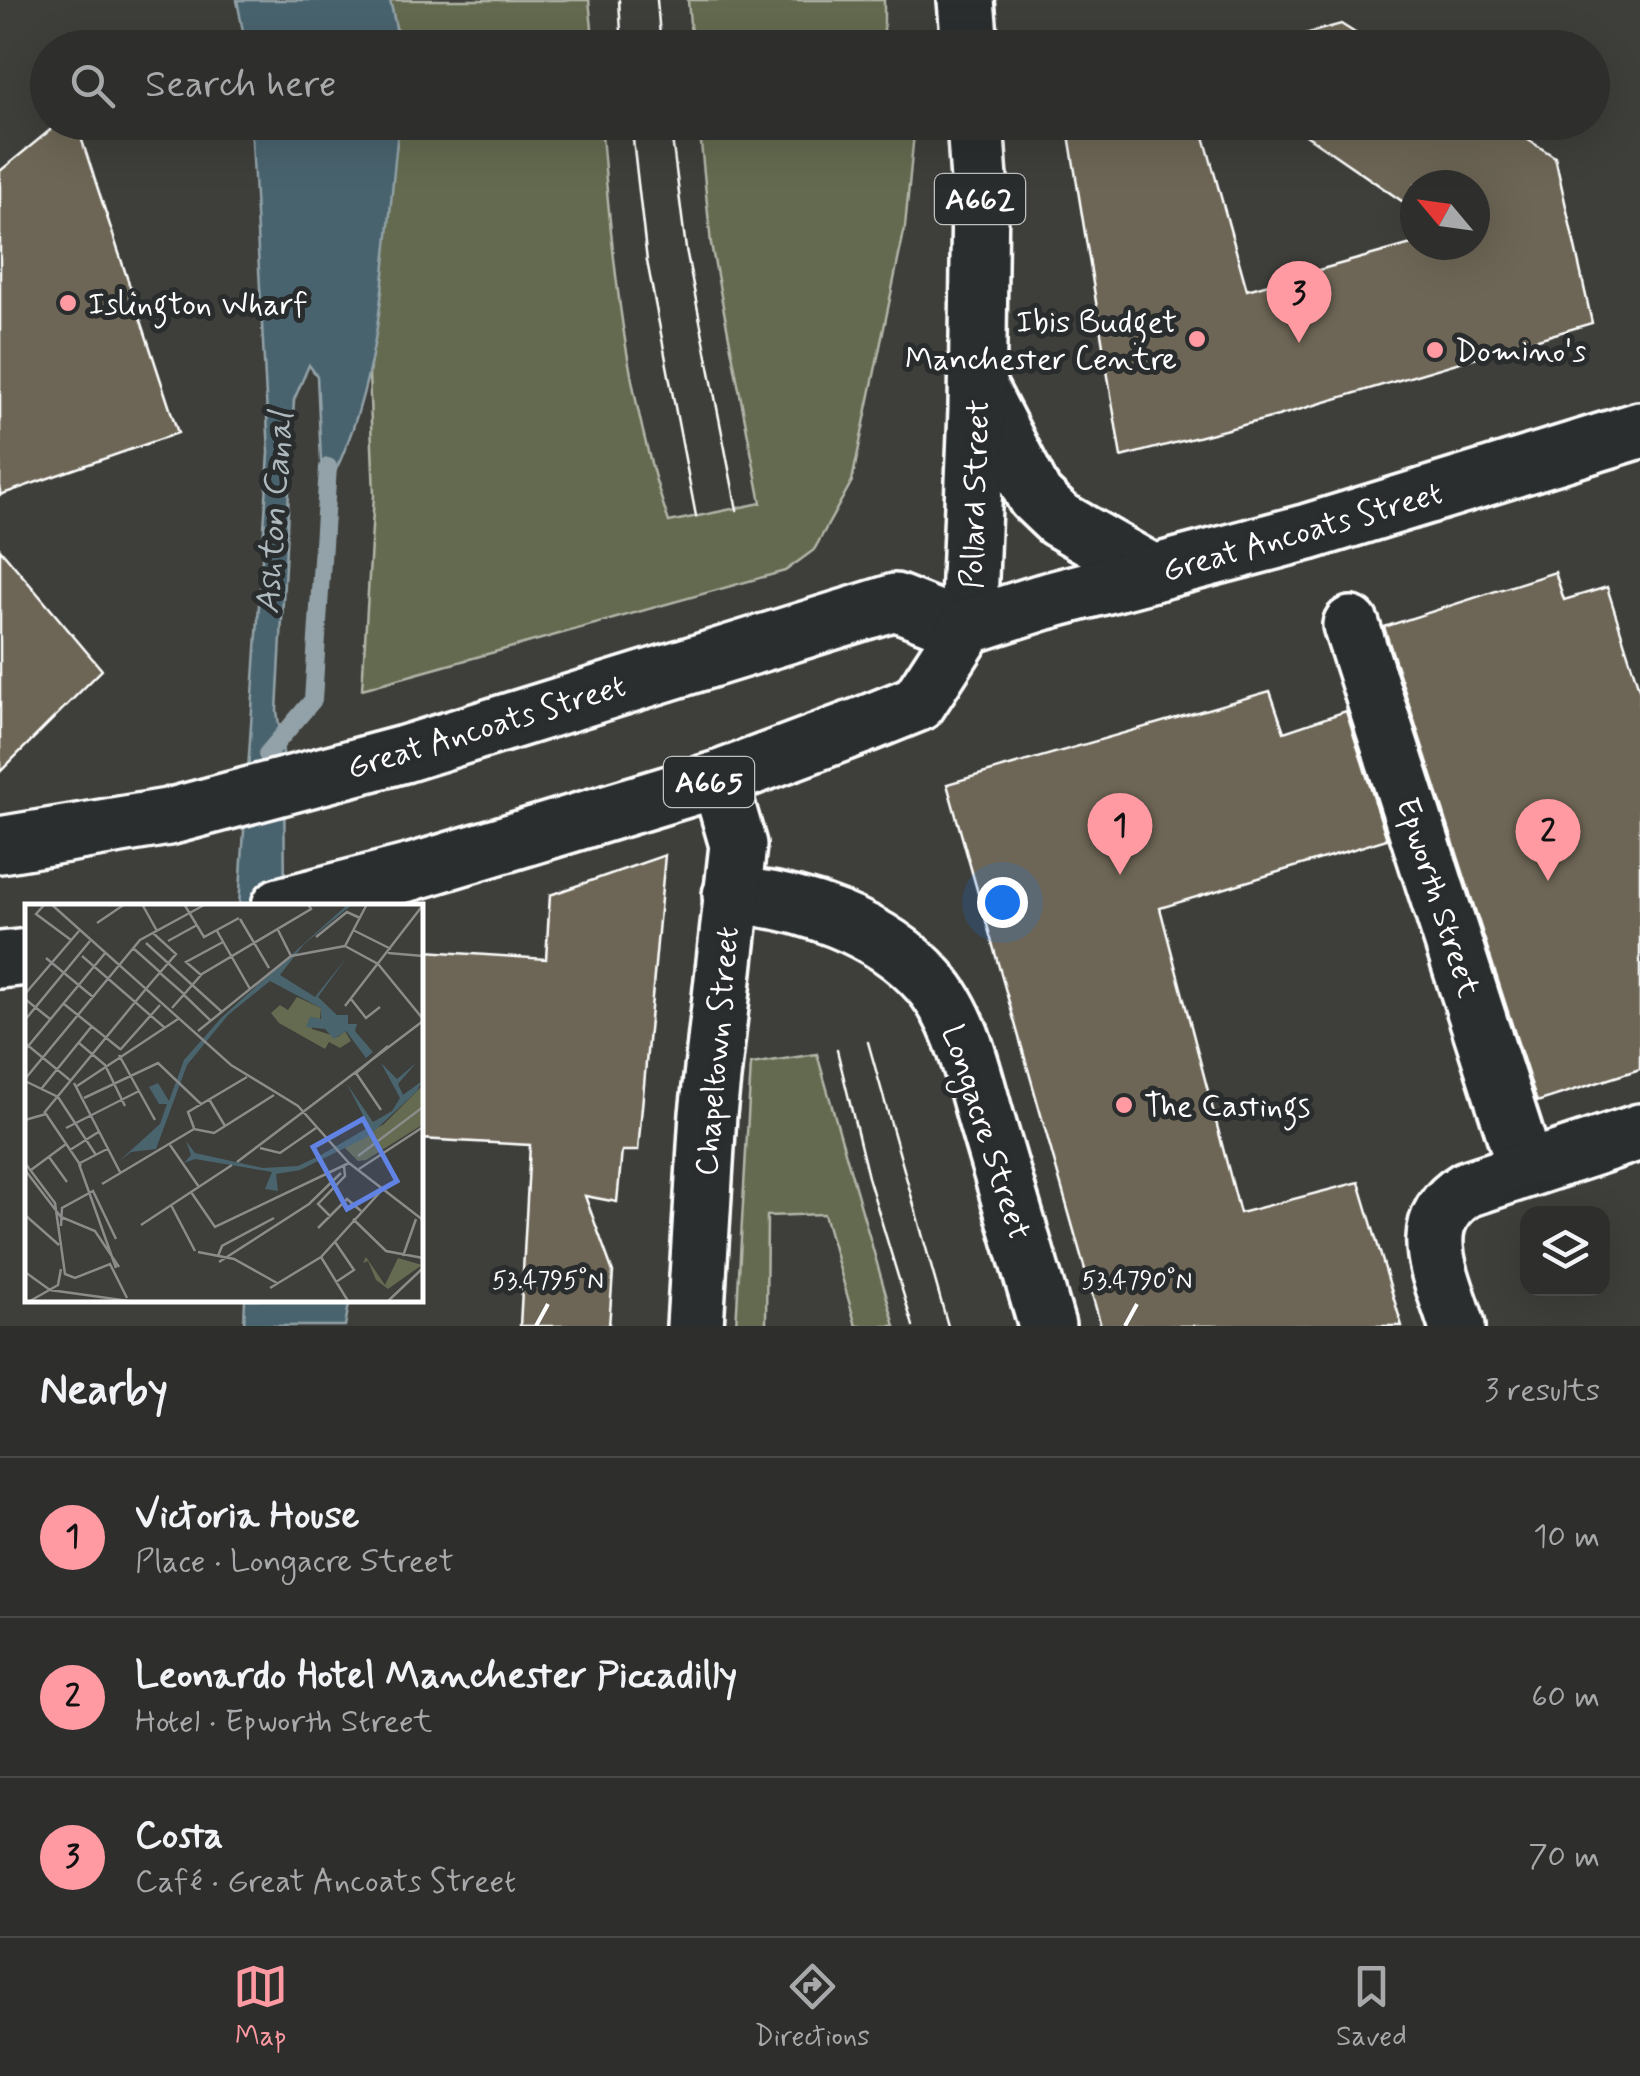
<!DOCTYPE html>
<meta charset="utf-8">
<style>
body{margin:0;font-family:Mynerve,sans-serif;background:#3a3a38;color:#f1f3f6}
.controls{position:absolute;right:30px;bottom:30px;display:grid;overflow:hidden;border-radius:20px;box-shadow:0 10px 40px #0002}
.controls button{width:90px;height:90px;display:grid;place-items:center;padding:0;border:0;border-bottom:2px solid #494a48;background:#2e2e2c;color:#f1f3f6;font:50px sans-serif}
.compass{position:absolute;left:1400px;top:170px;width:90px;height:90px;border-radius:50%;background:#2e2e2c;box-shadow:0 10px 40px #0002;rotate:299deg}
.you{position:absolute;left:1002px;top:902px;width:35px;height:35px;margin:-25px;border:8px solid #fff;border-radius:50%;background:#1a73e8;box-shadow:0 0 0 15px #1a73e833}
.badge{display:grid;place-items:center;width:65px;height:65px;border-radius:50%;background:#ff9aa2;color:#111;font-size:32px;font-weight:700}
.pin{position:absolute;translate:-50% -82px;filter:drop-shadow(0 2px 5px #0008)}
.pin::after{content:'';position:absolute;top:52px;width:35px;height:30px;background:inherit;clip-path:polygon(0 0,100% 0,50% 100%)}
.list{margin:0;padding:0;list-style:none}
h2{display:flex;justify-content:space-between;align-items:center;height:130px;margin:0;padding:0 40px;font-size:42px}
h2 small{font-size:32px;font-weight:400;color:#a7a8a9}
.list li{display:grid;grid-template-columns:65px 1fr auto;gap:30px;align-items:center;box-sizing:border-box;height:160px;padding:0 40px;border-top:2px solid #494a48}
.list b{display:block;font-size:38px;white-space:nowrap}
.list p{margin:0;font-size:32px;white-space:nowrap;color:#a7a8a9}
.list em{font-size:32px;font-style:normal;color:#a7a8a9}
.icon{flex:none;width:55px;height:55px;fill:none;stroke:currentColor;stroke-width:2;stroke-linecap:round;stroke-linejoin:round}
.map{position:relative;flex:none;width:1640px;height:1326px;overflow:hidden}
.search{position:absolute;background:#2e2e2c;box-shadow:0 10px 40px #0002;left:30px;right:30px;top:30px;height:110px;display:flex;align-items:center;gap:25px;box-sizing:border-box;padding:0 35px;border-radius:55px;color:#a7a8a9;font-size:38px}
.sheet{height:610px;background:#2e2e2c}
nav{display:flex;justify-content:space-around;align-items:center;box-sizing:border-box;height:140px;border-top:2px solid #494a48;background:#2e2e2c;font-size:28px;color:#a7a8a9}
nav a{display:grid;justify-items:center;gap:5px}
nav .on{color:#ff9aa2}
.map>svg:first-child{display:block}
.green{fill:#646b50;stroke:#b2b5a8;stroke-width:2.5}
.water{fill:#4a646e;stroke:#92a2a8;stroke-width:2.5}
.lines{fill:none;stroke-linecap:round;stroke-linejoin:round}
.stream{stroke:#92a2a8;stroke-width:18}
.building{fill:#6d6656;stroke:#fff;stroke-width:2.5}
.street-casing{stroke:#fff;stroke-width:62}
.primary-casing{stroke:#fff;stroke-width:62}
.highway-casing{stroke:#fff;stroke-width:62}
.street{stroke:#2a2d2e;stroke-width:55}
.primary{stroke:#2a2d2e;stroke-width:55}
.highway{stroke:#2a2d2e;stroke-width:55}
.tram{stroke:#fff;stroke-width:2.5}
.ticks{fill:none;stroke:#fff;stroke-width:4}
.poi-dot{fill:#ff9aa2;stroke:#2a2d2e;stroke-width:4}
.labels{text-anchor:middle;stroke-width:10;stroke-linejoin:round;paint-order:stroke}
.shield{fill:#2a2d2e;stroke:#bfc0c0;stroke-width:2.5}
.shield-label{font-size:30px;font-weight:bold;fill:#fff}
.poi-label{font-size:32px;fill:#fff;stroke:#2a2d2e;text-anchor:start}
.street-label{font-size:32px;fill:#fff;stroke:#2a2d2e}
.water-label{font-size:35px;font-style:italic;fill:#aeb9be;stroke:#2a2d2e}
.inset-road{fill:none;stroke:#8b8b89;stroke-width:2.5}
.view{fill:#6183e4;fill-opacity:0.15;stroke:#6183e4;stroke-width:5}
.inset-edge{fill:none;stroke:#fff;stroke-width:5}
.ticks-label{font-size:25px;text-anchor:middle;fill:#fff;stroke:#2a2d2e;stroke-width:10;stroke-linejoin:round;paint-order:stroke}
</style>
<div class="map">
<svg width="1640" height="1326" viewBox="0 0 1640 1326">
<rect width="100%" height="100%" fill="#3e3e3a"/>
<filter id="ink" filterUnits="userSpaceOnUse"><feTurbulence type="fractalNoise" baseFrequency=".01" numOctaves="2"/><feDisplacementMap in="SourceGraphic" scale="20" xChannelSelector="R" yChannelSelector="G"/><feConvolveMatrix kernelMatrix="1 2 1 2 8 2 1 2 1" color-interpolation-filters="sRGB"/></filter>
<g filter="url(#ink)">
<g class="green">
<path d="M390 0H589L594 47H400Z"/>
<path d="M688 0H884V30L898 47H692Z"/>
<path d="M399 123H601C612 256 625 395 669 522L761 503 711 244 699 123H915L905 227 852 481 814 550 785 571 362 689 374 495 369 374Z"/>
<path d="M817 1054 895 1326H856L824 1214 767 1216 766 1326H736L751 1064Z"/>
</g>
<g class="water">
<path d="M237 0H390L400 47H246Z"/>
<path d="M251 123H399C385 238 386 366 335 472L321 461 317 376 309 365 294 400 277 711 284 759 285 906H239L269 453Z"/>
<path d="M245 1299H350L345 1326H244Z"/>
</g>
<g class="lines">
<path class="stream" d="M267 754 313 700 328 467"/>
</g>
<g class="building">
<path d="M1341 24 1379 48H1254Z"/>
<path d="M60 122H76L178 433 0 495V171Z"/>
<path d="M1067 122H1200L1247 290 1415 243 1475 245V185H1415V210L1287 122H1500L1555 157 1592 323 1278 416 1121 457Z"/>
<path d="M0 549 102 670 0 772Z"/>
<path d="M1555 572 1564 600 1607 587 1640 692V1069L1537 1102 1384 627Z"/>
<path d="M1270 691 1284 732 1346 711 1387 839 1160 908 1240 1213 1359 1182 1402 1326H1101L947 784Z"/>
<path d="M665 855 638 1151H622L617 1202 585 1196 613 1272 609 1326H520L530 1145 420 1139V1026L426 951 546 959 550 895Z"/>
</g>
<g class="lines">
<g class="street-casing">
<g id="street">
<path d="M1351 625 1526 1169"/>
<path d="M731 895C800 900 882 927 929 981 964 1020 974 1080 989 1129 1008 1195 1028 1260 1047 1326"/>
<path d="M695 1326 708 1114 738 845 719 779"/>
<path d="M1457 1326C1442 1275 1411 1223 1467 1189L1640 1132"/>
</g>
</g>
<g class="primary-casing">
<g id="primary">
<path d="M966 0 970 48"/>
<path d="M981 392 1035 497 1058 519 1153 573"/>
<path d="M968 626 977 410 980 194 975 122"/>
</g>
</g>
<g class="highway-casing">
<g id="highway">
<path d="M0 845 168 817 404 754 895 602 963 629"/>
<path d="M280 906 412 872 719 779 866 724 918 703 968 626 1043 602 1308 532 1640 430"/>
<path d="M0 960 28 957"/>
</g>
</g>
<use href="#street" class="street"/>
<use href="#primary" class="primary"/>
<use href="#highway" class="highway"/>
<g class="tram">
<path d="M619 0 622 48"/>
<path d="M657 0 661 48"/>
<path d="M631 122 647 261 696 516"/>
<path d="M670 122 686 249 737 510"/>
<path d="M868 1042 948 1326"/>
<path d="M837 1050 868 1177 913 1326"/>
</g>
</g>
</g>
<path class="ticks" d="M536 1326 548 1304M1125 1326 1137 1304"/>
<g class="poi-dot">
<circle cx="68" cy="303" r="10"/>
<circle cx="1197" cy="339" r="10"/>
<circle cx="1435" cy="350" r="10"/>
<circle cx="1124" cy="1105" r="10"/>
</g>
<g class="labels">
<g class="shield">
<rect x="935" y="174" width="90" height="50" rx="8"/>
<rect x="664" y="757" width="90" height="50" rx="8"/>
</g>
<g class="shield-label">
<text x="980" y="209">A662</text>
<text x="709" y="792">A665</text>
</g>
<g class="poi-label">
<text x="88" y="314">Islington Wharf</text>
<text x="1177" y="332" text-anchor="end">Ibis Budget<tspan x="1177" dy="37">Manchester Centre</tspan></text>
<text x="1455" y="361">Domino's</text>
<text x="1144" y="1116">The Castings</text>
</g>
<g class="street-label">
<text transform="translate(974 494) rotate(-88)" y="11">Pollard Street</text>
<text transform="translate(1302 531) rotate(-16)" y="11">Great Ancoats Street</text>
<text transform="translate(486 726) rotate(-17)" y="11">Great Ancoats Street</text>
<text transform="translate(1439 897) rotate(72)" y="11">Epworth Street</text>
<text transform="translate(716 1051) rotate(-85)" y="11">Chapeltown Street</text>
<text transform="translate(987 1132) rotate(72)" y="11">Longacre Street</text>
</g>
<g class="water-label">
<text transform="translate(273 513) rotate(-86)" y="12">Ashton Canal</text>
</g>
</g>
<g transform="translate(25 904)">
<rect width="398" height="398" fill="#3e3e3a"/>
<path d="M272 93 296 104 295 115 285 113 287 125 313 133 320 127 326 137 315 144 304 138 300 145 254 119 246 109 255 101 263 106ZM397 182 396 204 332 252 397 205V221L341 256 333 257 319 243 359 220ZM341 353 360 381 373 354 397 361 363 385 351 376 343 357 338 359Z" fill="#646b50"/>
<path d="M323 0H328L279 40 255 71 290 93 322 53 293 93 312 111H323V120H332L330 127 348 148 341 154 321 127 309 135 300 125 281 123 285 113 296 115V104L245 77 203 111 162 161 131 245 106 248 93 258 135 220 142 200H134L124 183 133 179 144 197 159 156 197 113ZM356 159 372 175 391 159 373 180 378 191 397 177 392 187 344 232 275 266 251 270 253 287 240 285 247 268 170 255 159 259 166 251 161 237 170 249 238 264 273 262 296 251 344 223 322 180 348 218 367 207 375 194Z" fill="#4a646e"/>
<path class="inset-road" d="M20 0 11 10 46 36M26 0 206 161 273 202 324 259 398 316M117 0 132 27M159 0 179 33 214 14M215 15 244 64M72 19 100 0M252 24 266 52M328 26 366 45M192 27 225 85M291 33 322 8 335 14M143 37 172 21M121 39 197 108M320 42 353 60 398 115M320 42 342 0M108 44 135 68M363 49 398 52M57 52 140 124M266 52 320 42M21 54 68 93M135 69 159 90M176 71 161 58 198 38M125 80 151 50 128 29M0 90 54 27M159 91 185 116M0 95 25 115M326 95 341 114 355 103M39 100 95 145M320 102 398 1M147 104 177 70 286 5 283 0M0 116 65 37M173 127 266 52M0 139 46 177M54 139 80 161 100 202M0 146 81 48M95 146 135 101M94 151 130 216M331 169 363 142M331 169 356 206M0 175 115 36 181 0M0 177 33 193 71 251M49 179 96 270M52 182 153 115M17 184 67 122M59 194 133 159 176 200M184 195 200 222M19 209 125 80M0 216 21 210 56 262M41 224 114 187M169 224 163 208 222 173M145 241 174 283M235 244 255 249 291 224M45 246 75 227M333 252 398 203M24 253 42 278M212 258 398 117M0 259 30 299 40 370 50 374 85 360 102 394M55 259 84 244M54 260 91 364M334 265 398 223M0 266 36 313 70 327 94 363M6 266 41 240M77 280 169 225 189 229 249 191M166 288 190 323 324 259M146 301 170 347M0 311 34 341M305 312 293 300 320 272 319 262M328 315 361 347 398 354M116 321 207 261M36 322 37 304 68 287 91 335M293 324 322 295 336 307M310 338 329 366 311 378M173 348 209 355 252 379M193 352 197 342 249 314M378 352 391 315M296 353 323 397M194 358 284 300 316 269M0 368 25 386M245 384 296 353 356 287M25 386 104 397M5 397 33 381 36 365M363 397 398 364"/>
<path class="view" d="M338 215 372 277 322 305 288 243Z"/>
<rect width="398" height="398" class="inset-edge"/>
</g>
<g class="ticks-label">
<text x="548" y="1288">53.4795°N</text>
<text x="1137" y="1288">53.4790°N</text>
</g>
</svg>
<div class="controls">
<button><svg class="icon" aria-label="layers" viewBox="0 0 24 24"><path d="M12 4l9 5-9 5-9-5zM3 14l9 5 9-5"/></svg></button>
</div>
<svg class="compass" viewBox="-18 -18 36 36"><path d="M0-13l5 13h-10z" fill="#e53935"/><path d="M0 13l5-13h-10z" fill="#a7a8a9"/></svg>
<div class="you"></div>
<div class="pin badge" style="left:1120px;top:875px">1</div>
<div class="pin badge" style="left:1548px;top:881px">2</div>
<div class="pin badge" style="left:1299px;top:343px">3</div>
<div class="search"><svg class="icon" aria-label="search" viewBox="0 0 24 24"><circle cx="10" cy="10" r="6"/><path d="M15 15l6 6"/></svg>Search here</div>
</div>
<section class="sheet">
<h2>Nearby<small>3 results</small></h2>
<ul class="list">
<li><span class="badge">1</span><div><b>Victoria House</b><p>Place · Longacre Street</p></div><em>10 m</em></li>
<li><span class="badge">2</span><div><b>Leonardo Hotel Manchester Piccadilly</b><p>Hotel · Epworth Street</p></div><em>60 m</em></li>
<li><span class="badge">3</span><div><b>Costa</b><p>Café · Great Ancoats Street</p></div><em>70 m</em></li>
</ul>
</section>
<nav>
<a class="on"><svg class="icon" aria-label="map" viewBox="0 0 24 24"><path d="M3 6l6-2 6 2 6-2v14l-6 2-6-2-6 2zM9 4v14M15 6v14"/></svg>Map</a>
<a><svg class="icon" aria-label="directions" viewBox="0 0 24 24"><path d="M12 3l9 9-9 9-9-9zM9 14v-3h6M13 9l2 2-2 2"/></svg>Directions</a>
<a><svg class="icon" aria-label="saved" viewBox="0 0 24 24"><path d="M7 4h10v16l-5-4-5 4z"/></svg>Saved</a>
</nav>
